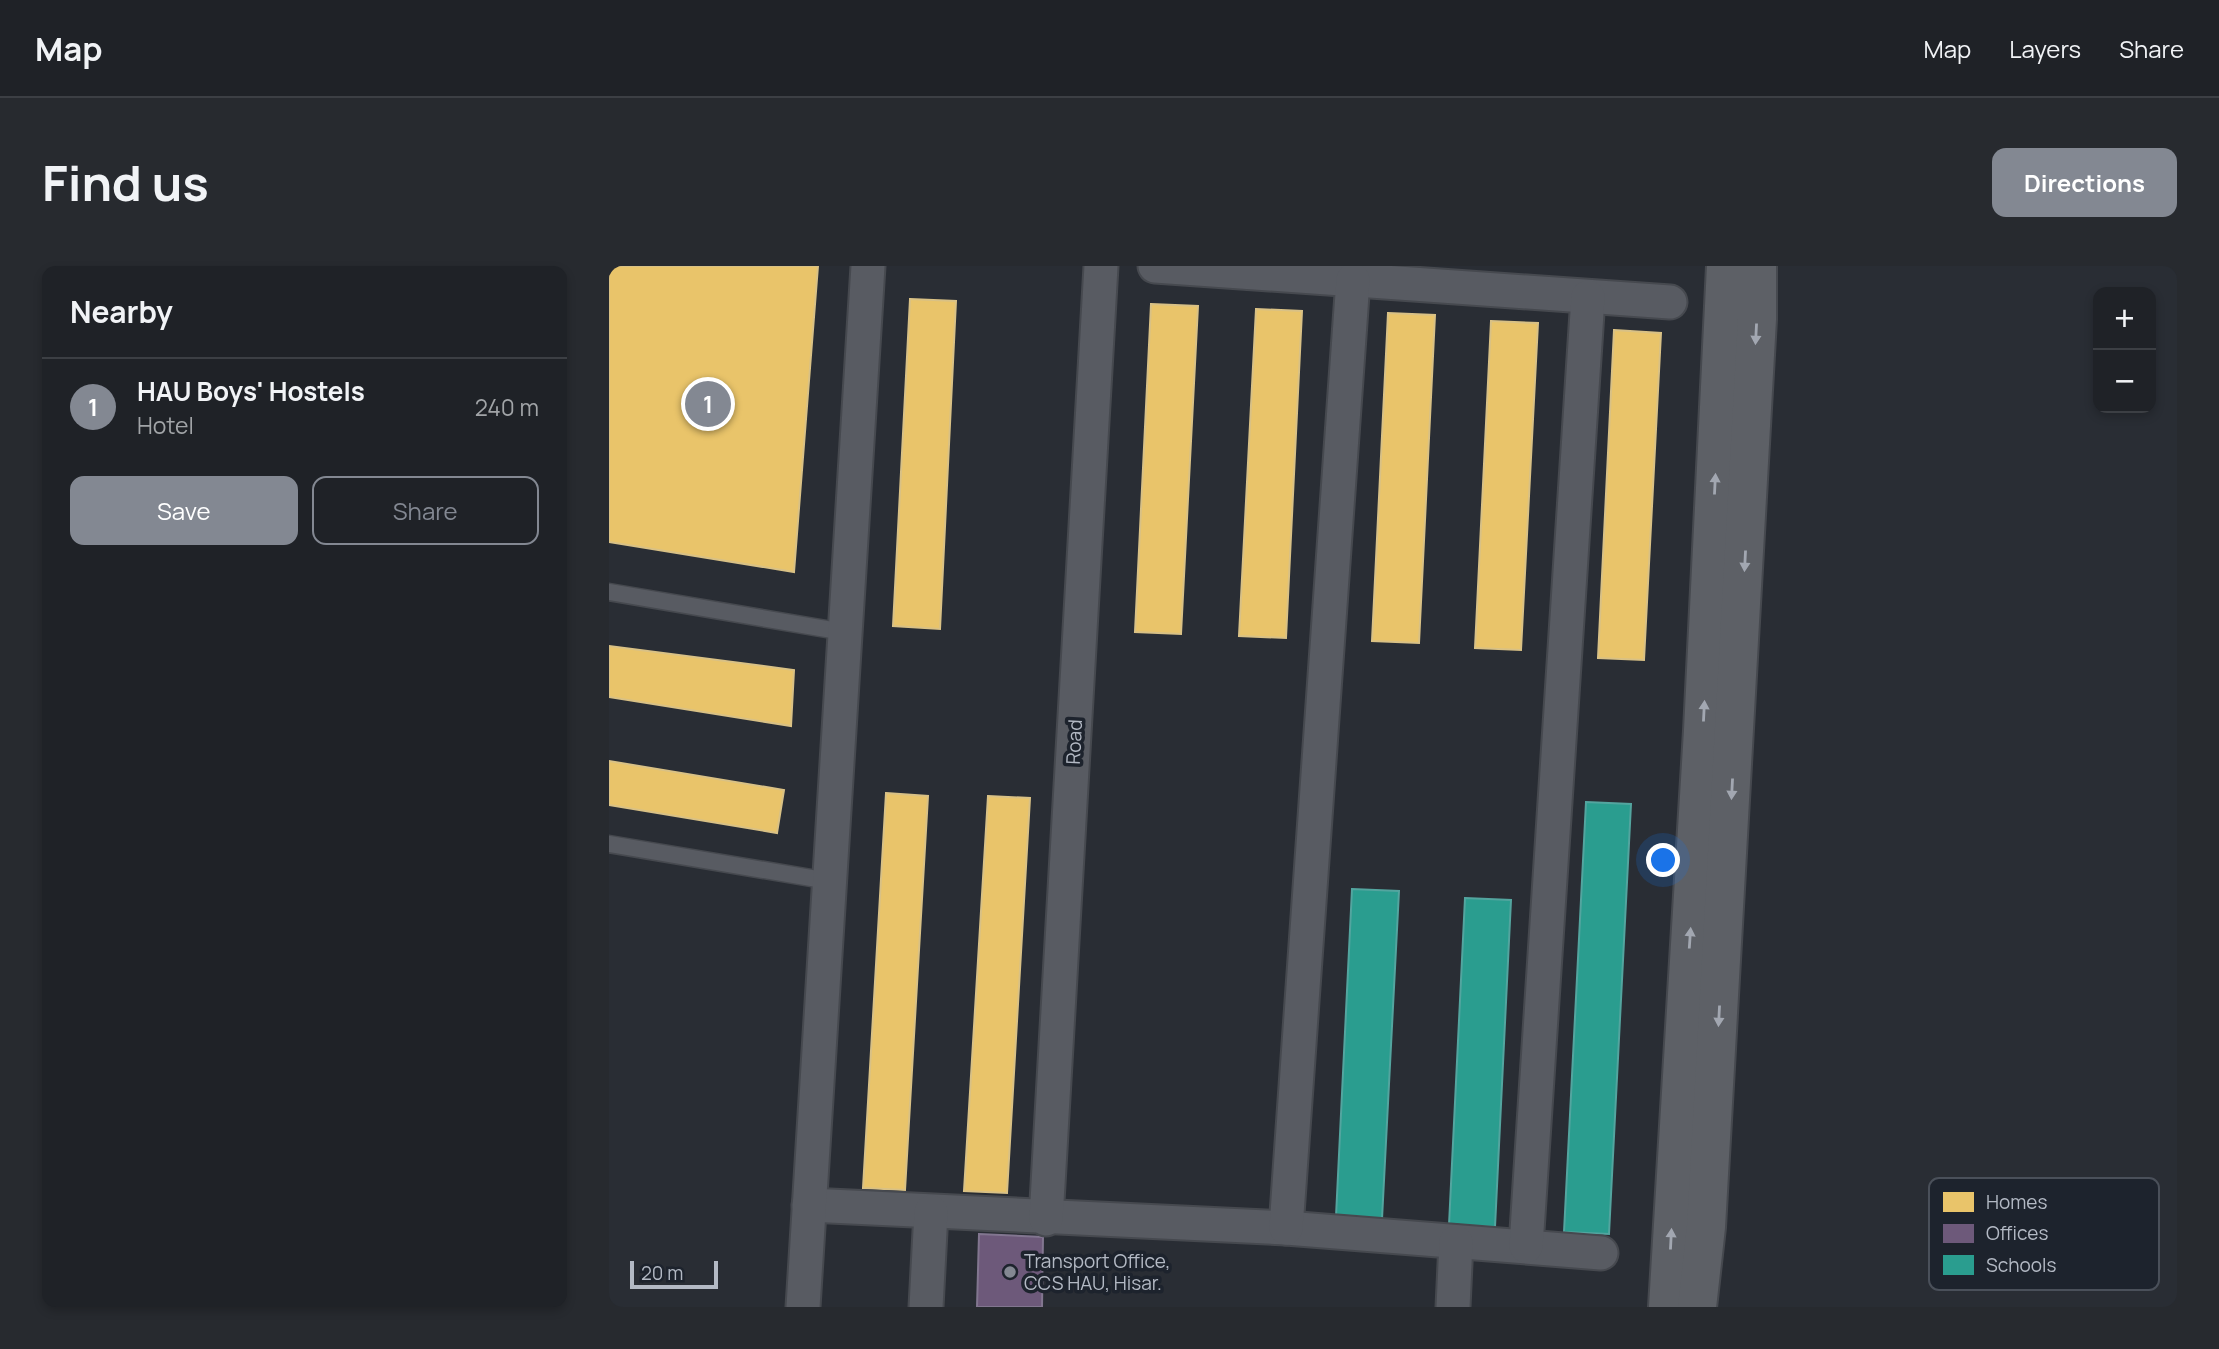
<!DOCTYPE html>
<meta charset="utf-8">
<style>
body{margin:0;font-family:Manrope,sans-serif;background:#272a2f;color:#f1f3f6}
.controls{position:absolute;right:21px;top:21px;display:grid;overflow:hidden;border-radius:14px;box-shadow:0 4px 10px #0003}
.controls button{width:63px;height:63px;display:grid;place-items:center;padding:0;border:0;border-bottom:2px solid #3c3f44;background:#1f2227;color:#f1f3f6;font:35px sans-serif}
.scale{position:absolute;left:21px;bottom:18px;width:88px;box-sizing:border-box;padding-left:7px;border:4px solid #b3b9c4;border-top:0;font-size:19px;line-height:24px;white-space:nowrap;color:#b3b9c4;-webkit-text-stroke:5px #1d232d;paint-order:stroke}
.you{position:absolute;left:1055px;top:595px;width:24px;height:24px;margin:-18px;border:5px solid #fff;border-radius:50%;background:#1a73e8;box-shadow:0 0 0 10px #1a73e833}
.badge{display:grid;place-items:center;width:46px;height:46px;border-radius:50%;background:#838892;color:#fff;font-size:23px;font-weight:700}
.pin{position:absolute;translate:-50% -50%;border:4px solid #fff;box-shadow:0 2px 7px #0006}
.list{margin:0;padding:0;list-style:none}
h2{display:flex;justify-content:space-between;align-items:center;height:91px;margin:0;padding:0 28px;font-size:30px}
h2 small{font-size:23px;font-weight:400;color:#a1a4a7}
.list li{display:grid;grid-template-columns:46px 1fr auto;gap:21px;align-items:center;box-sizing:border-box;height:98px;padding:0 28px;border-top:2px solid #3c3f44}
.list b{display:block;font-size:26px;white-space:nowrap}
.list p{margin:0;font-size:23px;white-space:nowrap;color:#a1a4a7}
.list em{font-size:23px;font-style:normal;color:#a1a4a7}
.actions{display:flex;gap:14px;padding:21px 28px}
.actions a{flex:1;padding:16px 0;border:2px solid #838892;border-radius:14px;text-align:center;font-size:24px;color:#838892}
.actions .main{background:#838892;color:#fff}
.map{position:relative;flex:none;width:1568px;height:1041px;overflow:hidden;border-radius:14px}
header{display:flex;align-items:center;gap:42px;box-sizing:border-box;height:98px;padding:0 35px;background:#1f2227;border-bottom:2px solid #3c3f44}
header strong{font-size:33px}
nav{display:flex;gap:38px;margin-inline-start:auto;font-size:24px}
.intro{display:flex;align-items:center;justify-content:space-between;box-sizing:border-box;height:168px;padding:0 42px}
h1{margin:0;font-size:49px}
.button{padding:18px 32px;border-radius:14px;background:#838892;color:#fff;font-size:24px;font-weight:700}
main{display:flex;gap:42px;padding:0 42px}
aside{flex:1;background:#1f2227;border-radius:14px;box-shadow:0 4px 10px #0003}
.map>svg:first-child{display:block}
.homes{fill:#e9c46a;stroke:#d9c185;stroke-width:2}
.offices{fill:#6d597a;stroke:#827690;stroke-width:2}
.schools{fill:#2a9d8f;stroke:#53a59f;stroke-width:2}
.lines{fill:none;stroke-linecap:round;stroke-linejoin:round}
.service-casing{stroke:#46494f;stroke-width:19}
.minor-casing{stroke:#46494f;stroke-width:37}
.secondary-casing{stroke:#46494f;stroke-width:42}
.service{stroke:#585b62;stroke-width:16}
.minor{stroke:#585b62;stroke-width:33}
.secondary{stroke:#5d6066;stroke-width:38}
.oneway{fill:#a2a7b1}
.poi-dot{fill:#838892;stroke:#1d232d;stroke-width:2.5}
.labels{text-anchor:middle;stroke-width:7;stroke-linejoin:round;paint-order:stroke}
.street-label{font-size:19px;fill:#b3b9c4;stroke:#1d232d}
.poi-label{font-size:19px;fill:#b3b9c4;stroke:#1d232d;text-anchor:start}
.key{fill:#1d232d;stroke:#4a505a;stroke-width:2}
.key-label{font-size:19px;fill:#b3b9c4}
</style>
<header>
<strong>Map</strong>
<nav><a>Map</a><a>Layers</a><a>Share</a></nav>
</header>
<div class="intro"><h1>Find us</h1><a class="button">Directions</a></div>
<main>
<aside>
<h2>Nearby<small></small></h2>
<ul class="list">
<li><span class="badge">1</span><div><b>HAU Boys' Hostels</b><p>Hotel</p></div><em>240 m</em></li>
</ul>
<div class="actions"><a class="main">Save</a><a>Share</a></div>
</aside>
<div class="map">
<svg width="1568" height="1041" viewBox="0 0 1568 1041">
<rect width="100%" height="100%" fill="#292d34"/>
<g class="homes">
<path d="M0 0H209L185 306 0 276Z"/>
<path d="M301 33 347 35 331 363 284 360Z"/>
<path d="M542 38 589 40 572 368 526 366Z"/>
<path d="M647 43 693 45 677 372 630 370Z"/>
<path d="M779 47 826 49 810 377 763 375Z"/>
<path d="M882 55 929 57 912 384 866 382Z"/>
<path d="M1005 64 1052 67 1035 394 989 392Z"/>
<path d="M0 380 185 404 182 460 0 431Z"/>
<path d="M0 495 175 524 168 567 0 539Z"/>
<path d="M277 527 319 530 296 924 254 922Z"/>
<path d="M379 530 421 532 398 927 355 925Z"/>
</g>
<path class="offices" d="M370 968 434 971 433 1041H368Z"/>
<g class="schools">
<path d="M977 536 1022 538 1000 968 955 966Z"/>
<path d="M743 623 790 625 773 953 727 950Z"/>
<path d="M856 632 902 634 886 961 840 959Z"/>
</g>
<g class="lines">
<g class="service-casing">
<g id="service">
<path d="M0 326 235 366"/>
<path d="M0 578 220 615"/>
</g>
</g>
<g class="minor-casing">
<g id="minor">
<path d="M546 0 1061 36"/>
<path d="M200 939 677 962 992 987"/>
<path d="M437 953 492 0"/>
<path d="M677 962 744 14"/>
<path d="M917 980 979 31"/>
<path d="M194 1041 259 0"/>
<path d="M317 1041 322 946"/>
<path d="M844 1041 847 976"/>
</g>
</g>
<g class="secondary-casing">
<g id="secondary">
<path d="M1059 1041 1094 465 1117 0"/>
<path d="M1088 1041 1097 961 1148 53V0"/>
</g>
</g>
<use href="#service" class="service"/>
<use href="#minor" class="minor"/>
<use href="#secondary" class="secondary"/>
</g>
<defs><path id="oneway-solid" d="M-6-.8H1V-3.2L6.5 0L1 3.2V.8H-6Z" transform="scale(1.75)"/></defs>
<g class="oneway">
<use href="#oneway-solid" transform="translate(1147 68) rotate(93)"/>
<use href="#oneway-solid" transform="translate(1106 218) rotate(-87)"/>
<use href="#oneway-solid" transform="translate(1136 295) rotate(93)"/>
<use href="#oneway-solid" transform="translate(1095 445) rotate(-87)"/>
<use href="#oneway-solid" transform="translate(1123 523) rotate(93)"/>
<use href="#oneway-solid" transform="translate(1081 672) rotate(-86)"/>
<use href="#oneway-solid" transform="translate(1110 750) rotate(93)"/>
<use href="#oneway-solid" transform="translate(1062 973) rotate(-87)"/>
</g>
<circle class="poi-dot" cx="401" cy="1006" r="7"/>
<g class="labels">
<g class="street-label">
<text transform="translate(465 476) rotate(-87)" y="7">Road</text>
</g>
<g class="poi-label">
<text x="415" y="1002">Transport Office,<tspan x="415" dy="22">CCS HAU, Hisar.</tspan></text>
</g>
</g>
<rect x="1320" y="912" width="230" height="112" rx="10" class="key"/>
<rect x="1334" y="926" width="31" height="20" fill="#e9c46a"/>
<rect x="1334" y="958" width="31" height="19" fill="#6d597a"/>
<rect x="1334" y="989" width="31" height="20" fill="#2a9d8f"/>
<g class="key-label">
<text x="1377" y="943">Homes</text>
<text x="1377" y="974">Offices</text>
<text x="1377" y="1006">Schools</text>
</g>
</svg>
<div class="controls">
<button>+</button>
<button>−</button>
</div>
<div class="scale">20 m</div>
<div class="you"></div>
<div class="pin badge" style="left:99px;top:138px">1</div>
</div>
</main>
